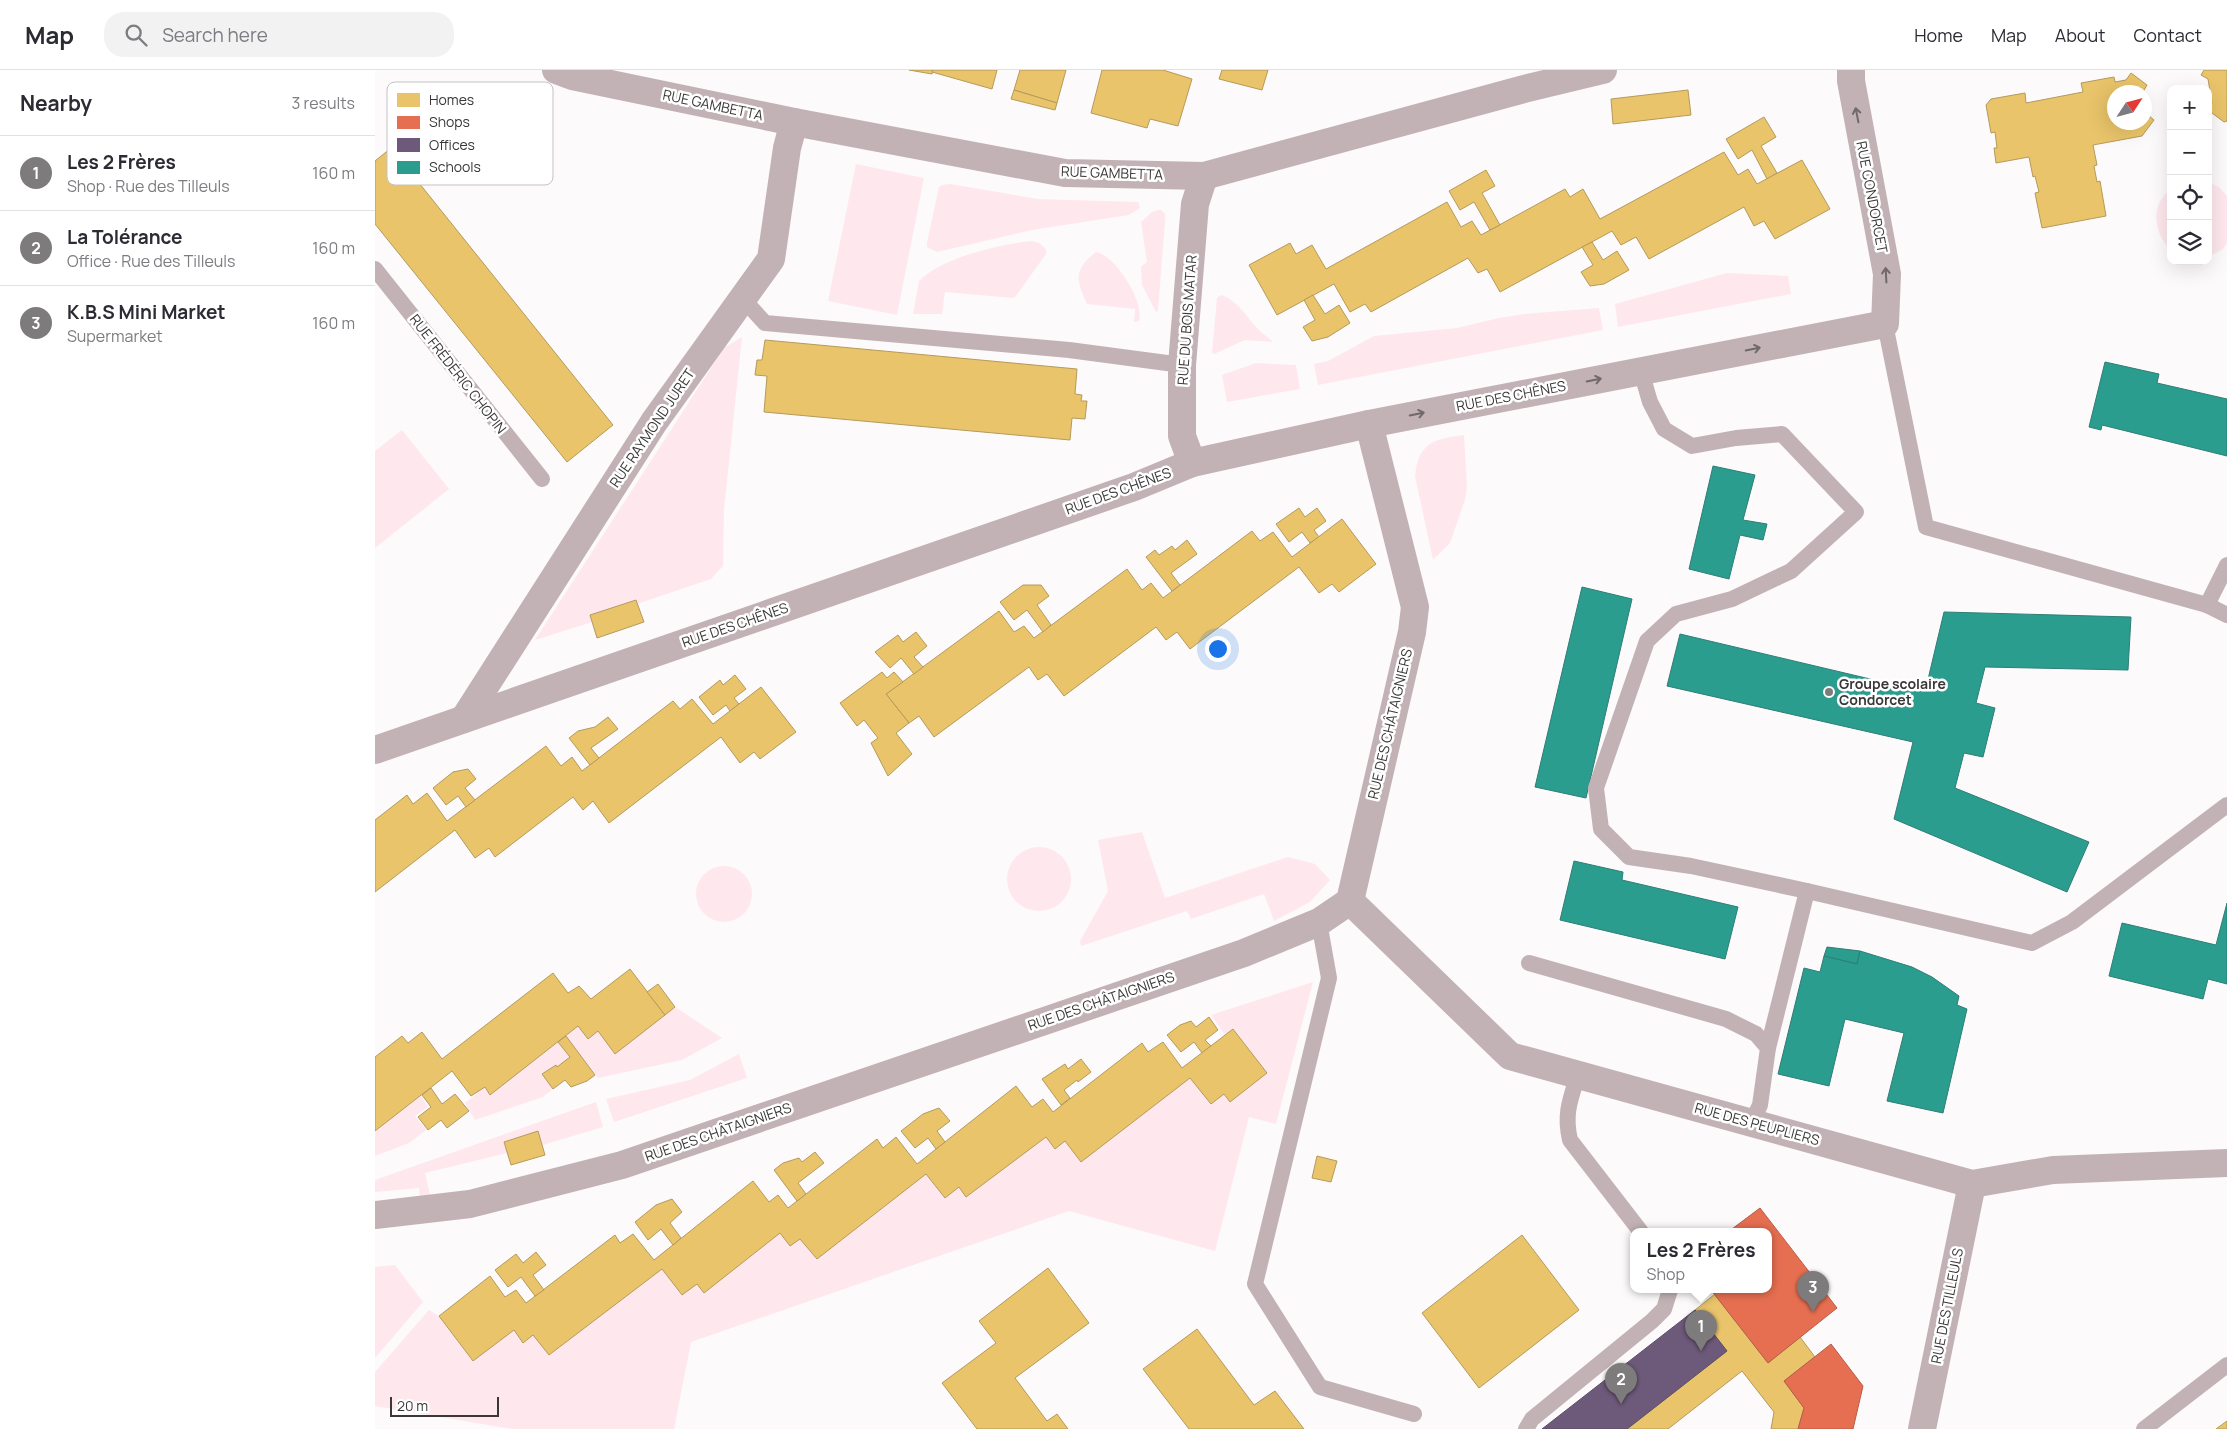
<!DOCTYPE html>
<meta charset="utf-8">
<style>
body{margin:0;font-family:Manrope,sans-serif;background:#f2f2f3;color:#2b2b33}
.controls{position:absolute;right:15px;top:15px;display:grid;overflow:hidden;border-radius:10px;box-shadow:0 5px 20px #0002}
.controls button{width:45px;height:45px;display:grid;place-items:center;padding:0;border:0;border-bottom:1px solid #e1e1e2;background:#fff;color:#2b2b33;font:25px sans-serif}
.compass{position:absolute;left:1732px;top:15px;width:45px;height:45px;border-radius:50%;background:#fff;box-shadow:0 5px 20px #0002;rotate:54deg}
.scale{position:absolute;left:15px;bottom:12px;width:109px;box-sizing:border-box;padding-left:5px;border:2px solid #393738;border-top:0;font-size:14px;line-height:18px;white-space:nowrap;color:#393738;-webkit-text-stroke:4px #fff;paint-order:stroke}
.you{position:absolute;left:842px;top:578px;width:18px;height:18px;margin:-12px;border:4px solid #fff;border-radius:50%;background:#1a73e8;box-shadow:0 0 0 8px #1a73e833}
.badge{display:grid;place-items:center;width:32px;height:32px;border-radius:50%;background:#7e7b7c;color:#fff;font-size:16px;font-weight:700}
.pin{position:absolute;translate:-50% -41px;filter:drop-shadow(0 1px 2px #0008)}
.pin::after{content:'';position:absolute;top:26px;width:18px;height:15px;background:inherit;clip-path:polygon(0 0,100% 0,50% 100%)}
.popup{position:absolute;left:1255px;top:1158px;width:142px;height:65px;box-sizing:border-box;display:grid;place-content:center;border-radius:10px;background:#fff;filter:drop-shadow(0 1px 4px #0005);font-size:16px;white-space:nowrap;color:#7c7c81}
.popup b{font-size:19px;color:#2b2b33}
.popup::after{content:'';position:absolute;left:50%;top:100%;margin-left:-10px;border:10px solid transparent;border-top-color:#fff}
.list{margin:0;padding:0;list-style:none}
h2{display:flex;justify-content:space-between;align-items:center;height:65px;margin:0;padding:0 20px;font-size:21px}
h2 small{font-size:16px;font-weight:400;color:#7c7c81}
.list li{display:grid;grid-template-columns:32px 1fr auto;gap:15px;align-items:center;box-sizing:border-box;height:75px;padding:0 20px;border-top:1px solid #e1e1e2}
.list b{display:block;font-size:19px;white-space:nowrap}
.list p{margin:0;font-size:16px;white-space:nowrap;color:#7c7c81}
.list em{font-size:16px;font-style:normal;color:#7c7c81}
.icon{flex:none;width:28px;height:28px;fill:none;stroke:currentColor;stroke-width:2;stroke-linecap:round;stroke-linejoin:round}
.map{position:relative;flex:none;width:1852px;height:1359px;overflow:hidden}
header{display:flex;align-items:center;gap:30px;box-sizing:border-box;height:70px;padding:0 25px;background:#fff;border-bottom:1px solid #e1e1e2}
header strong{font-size:24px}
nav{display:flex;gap:28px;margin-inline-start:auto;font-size:18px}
.search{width:350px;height:45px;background:#f2f2f3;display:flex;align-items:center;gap:12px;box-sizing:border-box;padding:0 18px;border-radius:20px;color:#7c7c81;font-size:19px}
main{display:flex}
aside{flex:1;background:#fff}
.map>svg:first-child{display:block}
.green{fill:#fee8ee}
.homes{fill:#e9c46a;stroke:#b49a5b}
.shops{fill:#e76f51;stroke:#b35e4a}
.offices{fill:#6d597a;stroke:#5d4f66}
.schools{fill:#2a9d8f;stroke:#2e7e75}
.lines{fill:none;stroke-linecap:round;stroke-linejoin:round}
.lane{stroke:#c2b2b6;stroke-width:16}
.street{stroke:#c2b2b6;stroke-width:28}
.oneway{stroke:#70686a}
.poi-dot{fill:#7e7b7c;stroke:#fff;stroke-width:2}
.labels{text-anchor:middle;stroke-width:5;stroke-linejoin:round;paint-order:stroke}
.street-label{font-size:14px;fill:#393738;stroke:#fff}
.poi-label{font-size:14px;font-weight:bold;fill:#393738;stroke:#fff;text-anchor:start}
.key{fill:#fff;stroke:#c4c3c3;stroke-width:1}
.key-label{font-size:14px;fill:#393738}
</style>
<header>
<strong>Map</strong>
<div class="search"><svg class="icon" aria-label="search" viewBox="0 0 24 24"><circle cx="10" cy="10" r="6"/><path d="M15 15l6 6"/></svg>Search here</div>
<nav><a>Home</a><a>Map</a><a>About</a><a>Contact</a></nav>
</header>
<main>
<aside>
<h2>Nearby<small>3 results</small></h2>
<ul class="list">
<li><span class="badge">1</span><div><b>Les 2 Frères</b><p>Shop · Rue des Tilleuls</p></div><em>160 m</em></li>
<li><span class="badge">2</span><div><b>La Tolérance</b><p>Office · Rue des Tilleuls</p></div><em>160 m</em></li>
<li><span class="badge">3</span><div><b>K.B.S Mini Market</b><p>Supermarket</p></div><em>160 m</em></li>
</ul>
</aside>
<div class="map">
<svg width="1852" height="1359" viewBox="0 0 1852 1359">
<rect width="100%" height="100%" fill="#fdfafb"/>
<g class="green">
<path d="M481 94 549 108 522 245 453 231Z"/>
<path d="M1833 112 1844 117 1852 126V173L1848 179 1833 187Z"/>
<path d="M575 114 663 129 763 132 765 138 754 145 657 160 562 182 552 177V172L564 117 567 115Z"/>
<path d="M1796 119V180C1779 164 1774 135 1796 119Z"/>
<path d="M783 140H786L790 144V151L783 241 781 242 767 215 766 197 772 192 766 152 777 142Z"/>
<path d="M657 171 664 173 671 179V184L641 226 638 228 570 222 567 244H538L544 211C566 188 625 174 657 171Z"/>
<path d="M721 182C740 185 770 232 764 251L759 252 760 239 712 234C701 210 698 200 721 182Z"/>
<path d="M1352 203 1413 206 1416 224 1243 257 1240 234Z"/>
<path d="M846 225C862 230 871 246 882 258 886 263 893 267 898 272L870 270 839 284 837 282 842 228Z"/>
<path d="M1224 238 1228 260 943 315 939 294 953 291 999 266 1082 258 1124 248 1149 244Z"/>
<path d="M367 267 349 440 348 496 336 509 262 534 260 530 215 545 217 552 160 570 349 278Z"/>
<path d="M881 293 921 295 925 319 852 332 847 305Z"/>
<path d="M27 360 74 419 0 478V381Z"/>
<path d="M1089 365 1092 417 1090 430 1075 473 1058 490 1040 406C1043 372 1060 369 1089 365Z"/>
<path d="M767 762 790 828 913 787 940 794 955 810 935 832 899 851 889 824 816 849 812 841 706 876 705 871 733 821 723 770Z"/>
<circle cx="664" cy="809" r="32"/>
<circle cx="349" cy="824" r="28"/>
<path d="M938 912 901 1054 874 1047 840 1181 694 1141 316 1272 299 1359H137L0 1336V1302L54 1240 64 1246 97 1291 139 1260 148 1273 158 1265 174 1285 287 1199 306 1225 322 1214 329 1222 405 1163 425 1169 442 1189 551 1104 570 1128 584 1117 671 1067 680 1078 690 1071 706 1092 815 1008 836 1034 849 1024 855 1032 892 1003 859 959 850 965 836 945Z"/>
<path d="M300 937 347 968 307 990 223 1008 191 966 203 956 213 969 223 961 240 983Z"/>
<path d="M183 972 195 987 182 997 180 995 168 1004 178 1019 168 1027 100 1050 90 1033 110 1017 115 1025Z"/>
<path d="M364 984 372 1008 239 1052 231 1029 315 1010Z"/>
<path d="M46 1026 53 1037 40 1046 51 1060 34 1073 0 1086V1061Z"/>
<path d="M221 1032 228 1057 168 1075 163 1062 129 1072 132 1083 50 1103 56 1129 45 1130 44 1118 0 1122V1110Z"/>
<path d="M20 1195 48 1232 0 1288V1197Z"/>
</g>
<g class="homes">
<path d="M534 0H558L557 4Z"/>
<path d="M558 0H622L617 19 557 2Z"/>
<path d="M645 0H691L682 33 639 20Z"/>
<path d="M727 0H788L817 9 803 56 775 49 772 58 716 43Z"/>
<path d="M847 0H893L887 20 844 9Z"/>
<path d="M1829 0H1852V51L1849 52 1833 40 1837 33 1833 9 1826 5Z"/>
<path d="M1756 3 1772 15 1768 22H1740V52H1770V30L1773 45 1779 50 1767 66 1718 75 1722 95 1719 96 1722 112 1725 111 1731 146 1667 158 1660 123 1664 122 1660 106 1658 107 1654 87 1621 93 1619 78H1622L1620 62 1616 63 1611 35 1616 29 1650 23 1651 33 1708 22 1706 13 1739 7 1740 12 1751 10Z"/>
<path d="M639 20 682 33 680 40 636 29Z"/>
<path d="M1313 20 1316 45 1238 54 1236 29Z"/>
<path d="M1389 47 1401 67 1386 76 1402 103 1392 109 1377 80 1363 89 1351 69Z"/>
<path d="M16 78 238 355 192 392 0 154V91Z"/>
<path d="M1349 82 1363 105 1373 99 1382 114 1427 90 1455 139 1400 169 1389 151 1379 156 1369 137 1274 189 1261 167 1246 175 1237 161 1125 222 1112 199 1103 203 1093 188 996 242 990 234 975 242 959 214 902 245 874 195 915 173 921 184 937 175 951 199 1072 132 1086 157 1097 151 1106 165 1190 119 1195 127 1208 119 1225 149Z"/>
<path d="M1111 100 1120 116 1107 123 1125 155 1115 160 1099 132 1085 140 1074 121Z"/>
<path d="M1217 172 1228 190 1242 181 1254 200 1229 214 1215 216 1206 202 1218 195 1207 177Z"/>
<path d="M938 225 950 244 964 235 975 253 953 267 937 271 928 257 940 250 929 230Z"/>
<path d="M390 270 702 299 700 324 707 325 706 331H712L710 349 697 348 695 370 389 342 392 306 380 305 382 290H387Z"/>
<path d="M924 438 930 447 942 438 951 451 939 460 944 467 935 473 927 462 914 472 901 454Z"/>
<path d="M967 449 1001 494 964 522 957 514 944 523 924 497 815 579 802 562 791 570 781 557 689 626 672 604 663 610 654 597 559 667 544 646 534 653 511 624 624 541 639 562 649 556 659 568 752 499 767 520 776 513 788 528 877 461 885 471 898 462 917 487Z"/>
<path d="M812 470 822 484 796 503 805 515 797 521 771 487 780 480 784 485 797 476 800 480Z"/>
<path d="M648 515H666L674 526 662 535 676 555 668 562 652 540 639 550 625 532Z"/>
<path d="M261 530 269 552 222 568 215 545Z"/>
<path d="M541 562 552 576 539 587 548 597 539 604 526 588 515 598 500 582 523 565 528 572Z"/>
<path d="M507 602 512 608 519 602 528 612 511 624 534 653 521 663 537 684 513 706 496 673 503 668 489 650 482 656 465 633Z"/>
<path d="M360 605 371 619 359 628 364 634 355 641 351 635 338 645 324 627 345 610 348 615Z"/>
<path d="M386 617 421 662 385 689 379 682 365 693 346 667 234 753 218 731 208 740 198 727 120 787 114 778 100 788 80 760 0 822V750L32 725 38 734 52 723 72 751 171 676 186 696 197 687 207 701 298 631 305 639 317 629 338 654Z"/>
<path d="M233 647 243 659 216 678 224 688 215 695 194 668 203 661 220 657Z"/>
<path d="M93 699 101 709 90 718 100 730 91 737 83 726 71 735 58 718 78 702Z"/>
<path d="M255 899 290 945 240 984 223 961 213 969 203 956 115 1025 110 1017 96 1026 77 1001 0 1061V987L27 966 33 973 47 962 67 989 178 903 193 923 204 916 216 929Z"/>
<path d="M283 914 300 937 290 945 272 922Z"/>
<path d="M834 947 843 960 830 970 836 976 827 983 819 972 806 982 792 965 805 955 816 951 821 957Z"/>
<path d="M858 959 892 1003 855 1032 849 1024 836 1034 815 1008 706 1092 690 1071 680 1079 671 1067 591 1127 584 1117 570 1128 551 1104 442 1189 425 1169 415 1176 405 1163 329 1223 322 1214 307 1225 287 1199 174 1285 158 1265 148 1273 139 1260 98 1291 64 1246 115 1206 130 1227 141 1220 151 1233 240 1165 245 1173 258 1164 279 1190 378 1111 394 1132 403 1125 413 1138 502 1069 508 1078 521 1067 542 1094 641 1016 657 1037 668 1029 678 1042 767 973 773 982 788 972 807 998Z"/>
<path d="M191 966 220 1005 212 1011 196 1017 190 1010 178 1019 167 1004 181 995 182 997 195 987 183 972Z"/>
<path d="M706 989 716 1002 703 1012 702 1010 689 1020 695 1028 686 1035 667 1009 690 994 693 999Z"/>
<path d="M56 1018 67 1034 80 1024 94 1041 72 1058 66 1050 53 1060 43 1047 56 1037 47 1025Z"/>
<path d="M564 1038 575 1051 562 1061 570 1072 561 1079 553 1068 540 1078 526 1061 548 1044Z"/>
<path d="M163 1061 170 1085 136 1095 129 1072Z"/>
<path d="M440 1082 449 1093 423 1113 431 1124 422 1131 399 1100 408 1093 424 1088 427 1092Z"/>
<path d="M942 1086 962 1091 956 1112 937 1108Z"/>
<path d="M297 1129 307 1142 295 1153 306 1168 298 1175 286 1159 273 1170 260 1152 281 1135Z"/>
<path d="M1147 1165 1204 1240 1104 1318 1047 1243Z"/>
<path d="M161 1182 171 1195 158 1205 169 1220 160 1226 146 1207 133 1217 120 1200 141 1184 148 1193Z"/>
<path d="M673 1198 714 1253 640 1308 672 1351 682 1344 693 1359H602L567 1313 621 1273 604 1251Z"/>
<path d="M1340 1224 1393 1293 1425 1267 1440 1287 1409 1311 1429 1338 1423 1359H1396L1399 1342 1367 1301 1293 1359H1252L1352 1281 1320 1240Z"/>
<path d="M822 1259 879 1335 900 1321 929 1359H814L768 1299Z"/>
<path d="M1852 1351V1359H1841Z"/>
</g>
<g class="shops">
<path d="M1385 1138 1462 1238 1393 1293 1336 1220H1394V1162H1353Z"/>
<path d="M1456 1274 1488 1316 1478 1359H1423L1429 1338 1409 1311Z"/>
</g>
<path class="offices" d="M1320 1240 1352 1281 1252 1359H1167Z"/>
<g class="schools">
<path d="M1730 292 1784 304 1782 313 1852 329V386L1727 355 1726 360 1714 357Z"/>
<path d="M1338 396 1380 405 1368 450 1392 454 1388 470 1365 465 1354 509 1314 499Z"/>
<path d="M1207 517 1257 529 1211 728 1160 717Z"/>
<path d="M1569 542 1756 547 1753 600 1610 597 1601 633 1620 638 1608 687 1589 683 1580 718 1714 772 1692 822 1519 749 1538 672 1292 616 1305 564 1550 622Z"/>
<path d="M1199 791 1248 802 1247 810 1363 837 1350 889 1185 850Z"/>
<path d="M1852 833V914L1833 909 1828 929 1734 906 1747 853 1841 875Z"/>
<path d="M1452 877 1485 881 1482 894 1449 886Z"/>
<path d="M1485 881 1537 897 1557 907 1584 926 1582 935 1592 939 1568 1043 1512 1031 1529 963 1470 949 1454 1016 1403 1004 1429 898 1445 902 1449 886 1482 894Z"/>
</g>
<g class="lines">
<g class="lane">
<path d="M0 199 167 409"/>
<path d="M368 229 390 253 694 280 807 295"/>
<path d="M1510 254 1551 457 1832 535 1852 495"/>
<path d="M1266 301 1275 332 1289 359 1317 376 1361 368 1407 364 1481 442 1416 501 1357 529 1301 544 1272 571 1221 718 1226 759 1254 787 1316 796 1432 821 1657 873 1697 852 1852 735"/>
<path d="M1832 535 1852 545"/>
<path d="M944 852 954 908 880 1214 945 1317 1039 1344"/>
<path d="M1154 893 1351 949 1381 964 1393 978 1385 1035 1377 1052"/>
<path d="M1393 978 1432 821"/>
<path d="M1203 1005C1195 1030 1189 1044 1195 1070L1266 1162"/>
<path d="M1151 1359 1157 1349 1277 1251 1289 1239 1295 1220"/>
<path d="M1769 1359 1852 1295"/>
</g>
<g class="street">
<path d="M181 0 197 6 419 52 690 103 829 106 1149 19 1228 0"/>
<path d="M817 393 807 366V295L820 134 829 106"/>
<path d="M89 649 279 352 396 189 412 78 419 52"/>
<path d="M0 680 759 417 817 393 994 354 1510 254 1512 204 1476 11V0"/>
<path d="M975 831 1135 986 1597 1114 1678 1100 1852 1093"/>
<path d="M0 1145 95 1134 247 1095 869 883 944 852 975 831 1037 562 1040 537 994 354"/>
<path d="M1547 1359 1597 1114"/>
</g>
</g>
<defs><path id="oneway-shaft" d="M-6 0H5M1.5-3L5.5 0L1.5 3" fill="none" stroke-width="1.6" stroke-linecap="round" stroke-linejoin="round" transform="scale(1.25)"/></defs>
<g class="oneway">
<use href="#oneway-shaft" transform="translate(1482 45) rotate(-101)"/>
<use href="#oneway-shaft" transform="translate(1511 205) rotate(-93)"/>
<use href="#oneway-shaft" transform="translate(1378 279) rotate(-11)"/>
<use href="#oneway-shaft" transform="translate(1219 310) rotate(-11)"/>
<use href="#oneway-shaft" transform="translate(1042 344) rotate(-11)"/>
</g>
<circle class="poi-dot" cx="1454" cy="622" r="5"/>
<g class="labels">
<g class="street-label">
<text transform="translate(338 35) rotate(12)" y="5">RUE GAMBETTA</text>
<text transform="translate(737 103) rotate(2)" y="5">RUE GAMBETTA</text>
<text transform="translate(1497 127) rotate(79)" y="5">RUE CONDORCET</text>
<text transform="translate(812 250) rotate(-86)" y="5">RUE DU BOIS MATAR</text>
<text transform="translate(83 304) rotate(52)" y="5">RUE FRÉDÉRIC CHOPIN</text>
<text transform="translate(1136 326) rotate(-11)" y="5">RUE DES CHÊNES</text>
<text transform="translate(277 358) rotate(-56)" y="5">RUE RAYMOND JURET</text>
<text transform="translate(743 421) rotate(-20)" y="5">RUE DES CHÊNES</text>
<text transform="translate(360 555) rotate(-19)" y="5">RUE DES CHÊNES</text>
<text transform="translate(1015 654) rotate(-77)" y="5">RUE DES CHÂTAIGNIERS</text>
<text transform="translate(726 931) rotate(-19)" y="5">RUE DES CHÂTAIGNIERS</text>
<text transform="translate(1382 1054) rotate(15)" y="5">RUE DES PEUPLIERS</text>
<text transform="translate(343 1062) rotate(-19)" y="5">RUE DES CHÂTAIGNIERS</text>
<text transform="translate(1572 1236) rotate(-79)" y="5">RUE DES TILLEULS</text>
</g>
<g class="poi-label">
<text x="1464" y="619">Groupe scolaire<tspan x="1464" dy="16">Condorcet</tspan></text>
</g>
</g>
<rect x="12" y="12" width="166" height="103" rx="8" class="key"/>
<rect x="22" y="23" width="23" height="14" fill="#e9c46a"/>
<rect x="22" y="46" width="23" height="13" fill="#e76f51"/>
<rect x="22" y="68" width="23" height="14" fill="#6d597a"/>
<rect x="22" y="91" width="23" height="13" fill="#2a9d8f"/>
<g class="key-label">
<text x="54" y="35">Homes</text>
<text x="54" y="57">Shops</text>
<text x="54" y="80">Offices</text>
<text x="54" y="102">Schools</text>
</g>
</svg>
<div class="controls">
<button>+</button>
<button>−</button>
<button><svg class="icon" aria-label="locate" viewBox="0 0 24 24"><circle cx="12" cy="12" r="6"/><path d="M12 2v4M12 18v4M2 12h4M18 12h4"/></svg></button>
<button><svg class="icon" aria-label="layers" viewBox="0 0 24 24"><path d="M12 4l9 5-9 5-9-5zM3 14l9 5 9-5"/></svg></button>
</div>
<svg class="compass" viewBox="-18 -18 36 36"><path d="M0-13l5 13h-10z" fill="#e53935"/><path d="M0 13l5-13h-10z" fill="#7c7c81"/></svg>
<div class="scale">20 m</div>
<div class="you"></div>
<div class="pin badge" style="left:1326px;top:1281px">1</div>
<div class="popup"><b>Les 2 Frères</b>Shop</div>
<div class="pin badge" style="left:1246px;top:1334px">2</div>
<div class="pin badge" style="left:1438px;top:1242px">3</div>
</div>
</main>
